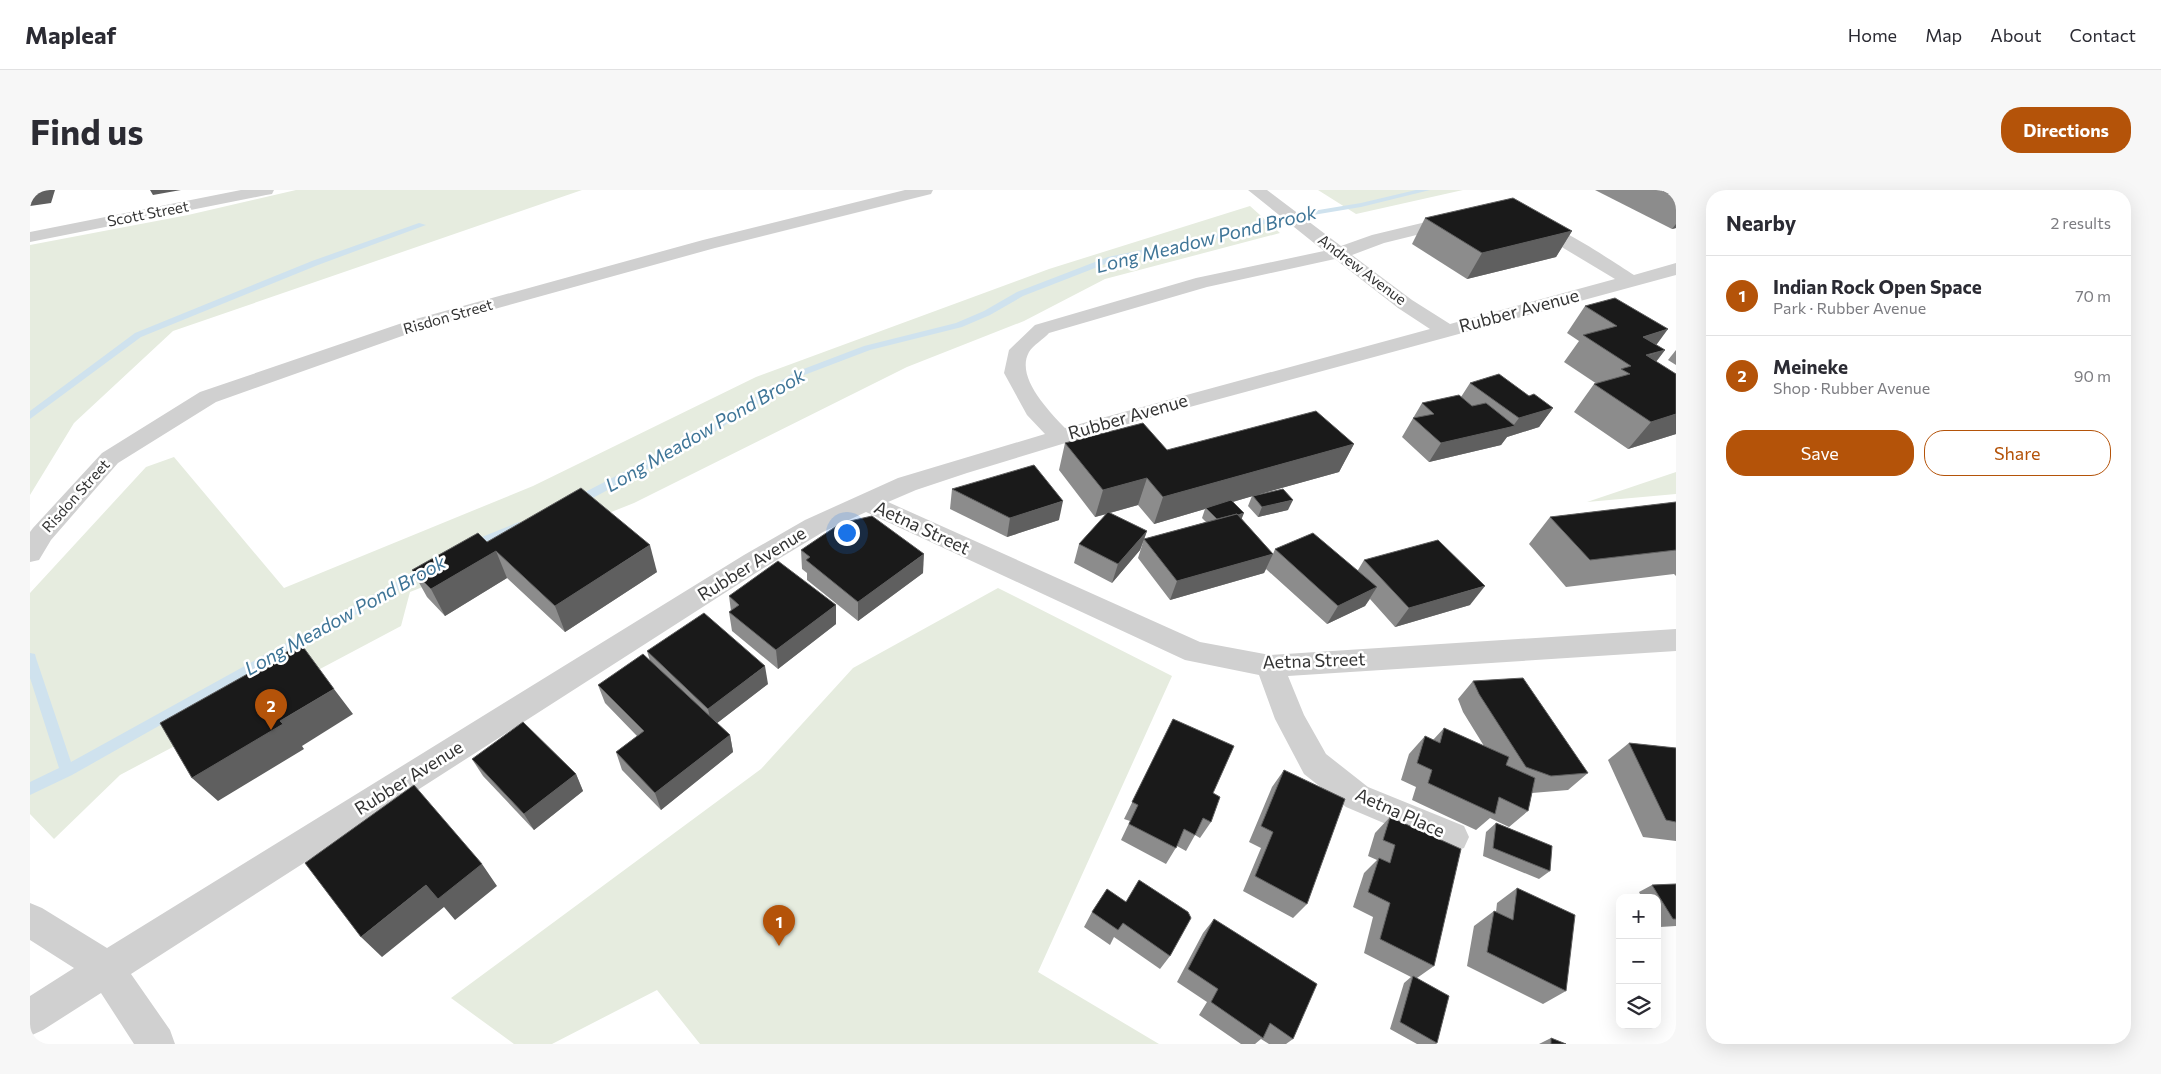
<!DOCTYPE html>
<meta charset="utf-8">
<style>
body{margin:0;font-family:Commissioner,sans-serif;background:#f7f7f7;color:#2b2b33}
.controls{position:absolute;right:15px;bottom:15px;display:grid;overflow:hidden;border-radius:10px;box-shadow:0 5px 20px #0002}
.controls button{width:45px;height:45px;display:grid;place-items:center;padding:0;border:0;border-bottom:1px solid #e1e1e2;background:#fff;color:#2b2b33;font:25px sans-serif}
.you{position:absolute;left:816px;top:342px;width:18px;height:18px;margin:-12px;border:4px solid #fff;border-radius:50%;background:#1a73e8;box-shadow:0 0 0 8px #1a73e833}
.badge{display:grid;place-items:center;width:32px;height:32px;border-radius:50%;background:#b45309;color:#fff;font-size:16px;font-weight:700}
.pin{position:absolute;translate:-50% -41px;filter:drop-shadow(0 1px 2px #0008)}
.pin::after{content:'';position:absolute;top:26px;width:18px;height:15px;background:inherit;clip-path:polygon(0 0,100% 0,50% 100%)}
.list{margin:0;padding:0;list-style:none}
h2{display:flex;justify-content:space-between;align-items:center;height:65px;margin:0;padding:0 20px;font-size:21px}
h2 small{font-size:16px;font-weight:400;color:#7c7c81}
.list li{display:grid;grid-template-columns:32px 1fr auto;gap:15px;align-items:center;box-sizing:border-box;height:80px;padding:0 20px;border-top:1px solid #e1e1e2}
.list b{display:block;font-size:19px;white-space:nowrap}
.list p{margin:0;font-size:16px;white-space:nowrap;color:#7c7c81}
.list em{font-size:16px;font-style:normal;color:#7c7c81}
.actions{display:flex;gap:10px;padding:15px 20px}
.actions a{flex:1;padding:11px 0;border:1px solid #b45309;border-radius:20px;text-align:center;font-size:18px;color:#b45309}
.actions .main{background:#b45309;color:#fff}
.icon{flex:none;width:28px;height:28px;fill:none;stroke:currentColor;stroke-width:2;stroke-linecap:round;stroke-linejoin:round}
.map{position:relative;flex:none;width:1646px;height:854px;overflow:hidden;border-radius:20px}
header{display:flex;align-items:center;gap:30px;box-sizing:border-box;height:70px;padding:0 25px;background:#fff;border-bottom:1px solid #e1e1e2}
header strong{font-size:24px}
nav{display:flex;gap:28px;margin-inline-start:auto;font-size:18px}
.intro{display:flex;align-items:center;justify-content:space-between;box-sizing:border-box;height:120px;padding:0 30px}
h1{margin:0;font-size:35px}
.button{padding:12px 22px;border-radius:20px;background:#b45309;color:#fff;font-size:18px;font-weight:700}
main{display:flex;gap:30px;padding:0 30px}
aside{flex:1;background:#fff;border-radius:20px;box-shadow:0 5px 20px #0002}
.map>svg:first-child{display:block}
.green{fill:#e6ecdf}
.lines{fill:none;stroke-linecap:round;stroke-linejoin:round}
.stream{fill:#cfe2ee;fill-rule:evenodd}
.minor{fill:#d0d0d0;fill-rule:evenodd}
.wall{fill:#8c8c8c}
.shaded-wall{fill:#5f5f5f}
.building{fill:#1a1a1a;stroke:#5f5f5f}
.labels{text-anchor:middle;stroke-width:5;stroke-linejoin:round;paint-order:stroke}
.far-street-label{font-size:15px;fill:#333;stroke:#fff}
.street-label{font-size:18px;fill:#333;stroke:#fff}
.water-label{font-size:19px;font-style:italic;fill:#3f7597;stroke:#fff}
</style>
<header>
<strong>Mapleaf</strong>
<nav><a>Home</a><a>Map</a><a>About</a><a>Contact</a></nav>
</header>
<div class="intro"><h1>Find us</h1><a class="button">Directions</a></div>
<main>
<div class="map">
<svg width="1646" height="854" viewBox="0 0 1646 854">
<rect width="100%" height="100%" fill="#fff"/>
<g class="green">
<path d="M266 0H552L143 141 44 233 0 305V55L158 25Z"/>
<path d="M1288 0H1433L1326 24Z"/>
<path d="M1220 16 1250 43 1075 89 994 131 877 177 604 313 380 402 371 436 90 585 24 649 0 624V403L116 277 144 267 254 398 503 296 726 187 1019 79Z"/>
<path d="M1646 282V304L1557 312Z"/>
<path d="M968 398 1142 486 1008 782 1129 854H670L627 800 522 854H484L421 808 731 579 823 478Z"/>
</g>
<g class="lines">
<g class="stream">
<path d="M1386 0H1400L1331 17 1241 32 1185 49 1083 71 993 106 960 125 932 137 840 160 769 187 680 245 548 316H540L538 313 540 310 672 241 763 183 834 156 926 133 954 121 987 102 1078 67 1183 45 1240 28 1331 13Z"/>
<path d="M389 33 396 35 288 75 111 147 0 229V221L105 143 282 71Z"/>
<path d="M489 332 493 333 495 336 493 339 441 360 435 356 437 353Z"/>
<path d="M399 374 403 375 405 378 403 381 42 585 0 605V592L29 578 0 488V463L5 464 6 468 41 572Z"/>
</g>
<g class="minor">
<path d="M211 0H244L242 4 236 5 0 52V42Z"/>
<path d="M875 0H903L901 4 685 58 389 140 186 212 88 273 21 350 9 370 0 372V342L3 338 72 263 170 202 375 132 673 50Z"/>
<path d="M1218 0H1237L1311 56 1342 45 1425 25 1431 26 1434 30 1431 34 1354 53 1322 65 1382 110 1420 134 1585 89 1510 44 1497 39 1494 35 1497 31C1517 26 1583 72 1604 85L1646 73V85L1108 231 937 283 886 300 858 312 1170 452 1240 465 1646 439V461L1258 486 1274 525 1296 564 1338 597 1434 636 1439 647 1434 658 1422 662 1316 617 1274 584 1245 529 1229 485 1155 470 836 322 793 342 732 379 101 784 140 840 145 854H104L71 803 13 840 0 846V806L44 778 0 750V713L12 718 77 758 714 365 775 330 868 288 1015 244 997 225 974 183 979 160 1005 135 1166 88 1294 61ZM1305 69 1368 118 1400 139 1035 238C1019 221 985 187 999 162 1003 155 1014 149 1019 143L1177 97Z"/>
</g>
</g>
<g class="wall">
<path d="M1565 0H1646V38L1642 39Z"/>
<path d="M1395 28 1542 41 1526 67 1437 89 1382 54Z"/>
<path d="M1555 116 1635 160 1626 172 1646 244 1598 259 1544 222 1564 194H1567L1534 172 1549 151 1537 143Z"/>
<path d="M1646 160V175L1638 170Z"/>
<path d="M1440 193 1499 206 1523 218 1509 237 1477 247 1471 255 1399 272 1372 247 1392 213 1431 207Z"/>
<path d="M1035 253 1137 260 1324 254 1309 282 1229 304 1258 320 1228 327 1218 316 1222 306 1203 312 1212 329 1243 364 1245 359 1328 380 1334 370 1440 415 1365 437 1340 409 1335 416 1297 434 1236 379 1234 383 1140 410 1108 368 1114 349 1176 332 1172 328 1175 319 1124 334 1108 315 1080 323 1117 341 1110 360 1082 393 1044 373 1049 354 1077 324 1065 327 1029 280Z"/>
<path d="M922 299 1029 330 977 347 920 319Z"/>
<path d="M1646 312V386L1644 384 1536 397 1499 354 1520 327Z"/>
<path d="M457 352 627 382 535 442 477 388 415 426 397 407 382 380Z"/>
<path d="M771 360 893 383 828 431 777 390V383L772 379Z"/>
<path d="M699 406 806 415V434L748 479 702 441 699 422 701 421Z"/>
<path d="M617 461 738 494 687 533 700 545 703 562 631 620 592 580 586 562 607 546 575 513 568 495 620 471Z"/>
<path d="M1443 491 1558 583 1538 600 1502 603 1498 621 1479 637 1460 628 1446 640 1382 610 1386 597 1371 590 1379 564 1395 546 1403 550 1414 538 1454 556 1433 522 1428 509Z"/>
<path d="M1143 529 1183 603 1181 632 1170 648 1165 645 1156 661 1147 656 1136 674 1091 650 1100 631 1094 629Z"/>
<path d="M1599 553 1646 558V651L1613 647 1578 570Z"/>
<path d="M442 569 546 584 553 601 504 640 453 586Z"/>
<path d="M1254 580 1277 714 1263 728 1213 701 1231 658 1219 652 1242 597Z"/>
<path d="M1360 627 1404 776 1387 788 1407 853 1406 854H1387L1360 839 1374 793 1381 787 1334 763 1343 727 1323 717 1334 683 1347 670 1338 666 1345 643Z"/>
<path d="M1466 633 1520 681 1509 689 1453 666 1456 642Z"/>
<path d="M1646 694V736L1630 737 1627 732V708H1612L1609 702 1622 695Z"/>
<path d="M1487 698 1536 801 1513 814 1437 776 1444 736 1464 721 1466 722 1467 713Z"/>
<path d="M1077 699 1140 766 1130 779 1084 747 1080 755 1054 737 1062 722Z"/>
<path d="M1184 729 1263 849 1256 854H1239L1231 849 1225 854H1211L1169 825 1177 812 1147 792 1173 743Z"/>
<path d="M1521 848 1536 854H1509Z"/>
</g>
<g class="shaded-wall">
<path d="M0 0H25L21 13 0 16Z"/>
<path d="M120 0H151L123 5Z"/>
<path d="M1646 34V38L1642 39Z"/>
<path d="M1542 41 1526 67 1437 89 1452 63Z"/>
<path d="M1638 139 1619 165 1635 160 1614 187 1613 147Z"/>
<path d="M1523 218 1509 237 1477 247 1471 255 1399 272 1411 253 1483 236 1489 228Z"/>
<path d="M1646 224V244L1598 259 1621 232Z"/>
<path d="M1324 254 1309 282 1177 319 1176 318 1175 319 1124 334 1133 307Z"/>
<path d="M1117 288 1108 315 1065 327 1073 300Z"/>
<path d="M1263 310 1258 320 1228 327 1232 317Z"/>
<path d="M1033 311 1029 330 977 347 980 328Z"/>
<path d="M1214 323 1210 333 1189 332Z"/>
<path d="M1117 341 1110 360 1082 393 1088 374Z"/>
<path d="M620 355 627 382 535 442 525 416Z"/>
<path d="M466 361 477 388 415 426 401 399Z"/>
<path d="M894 364 893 383 828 431V412Z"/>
<path d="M1243 364 1234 383 1140 410 1147 391Z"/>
<path d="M1455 396 1440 415 1365 437 1379 418Z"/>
<path d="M1347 397 1335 416 1297 434 1308 416Z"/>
<path d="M806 415V434L748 479 746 460Z"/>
<path d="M735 476 738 494 682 537 678 519Z"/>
<path d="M304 499 323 524 272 556 274 559 188 611 162 588 250 531Z"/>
<path d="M700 545 703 562 631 620 625 603Z"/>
<path d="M546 584 553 601 504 640 494 624Z"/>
<path d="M452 674 467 696 425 730 414 717 352 767 331 747 396 695Z"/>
</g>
<g class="building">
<path d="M1631 0H1646V7Z"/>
<path d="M1483 8 1542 41 1452 63 1395 28Z"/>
<path d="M1585 108 1638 139 1613 147 1635 160 1616 165 1646 184V224L1621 232 1564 194 1600 184 1591 179 1601 176 1553 145 1587 136 1555 116Z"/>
<path d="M1469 184 1499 206 1504 204 1523 218 1489 228 1440 193Z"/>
<path d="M1429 205 1442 216 1456 213 1485 236 1411 253 1383 228 1404 224 1392 213Z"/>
<path d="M1286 221 1324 254 1133 307 1117 288 1073 300 1035 253 1113 233 1137 260Z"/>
<path d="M1004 275 1033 311 980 328 922 299Z"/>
<path d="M551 298 620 355 525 416 466 361 401 399 382 380 448 343 457 352Z"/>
<path d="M1253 299 1263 310 1232 317 1223 306Z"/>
<path d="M1201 310 1214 323 1208 325 1207 324 1187 329 1176 318Z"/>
<path d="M1646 312V360L1560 370 1520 327Z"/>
<path d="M1078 322 1117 341 1088 374 1049 354Z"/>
<path d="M1207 324 1243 364 1147 391 1114 349Z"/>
<path d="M842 326 894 364 828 412 776 370 780 367 771 360 811 333Z"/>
<path d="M1283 343 1347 397 1308 416 1245 359Z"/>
<path d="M1408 350 1455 396 1379 418 1334 370Z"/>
<path d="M748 371 806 415 746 460 699 422 709 415 699 406Z"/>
<path d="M674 423 735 476 678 519 617 461Z"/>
<path d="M271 454 304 499 250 531 253 534 162 588 130 533Z"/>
<path d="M613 464 700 545 625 603 586 562 614 541 568 495Z"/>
<path d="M1493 488 1558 583 1521 586 1496 577 1449 504 1443 491Z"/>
<path d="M1143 529 1204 556 1183 603 1190 607 1181 632 1173 628 1165 645 1154 639 1146 658 1099 634 1108 615 1102 612Z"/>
<path d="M493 532 546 584 494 624 442 569Z"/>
<path d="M1414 538 1479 567 1476 575 1505 588 1498 621 1469 607 1465 624 1398 593 1402 580 1387 573 1395 546 1410 553Z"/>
<path d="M1599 553 1646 558V632L1636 630Z"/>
<path d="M1254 580 1315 609 1277 714 1225 686 1243 642 1231 636Z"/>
<path d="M384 595 452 674 408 709 396 695 331 747 275 673Z"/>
<path d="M1360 627 1431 659 1404 776 1350 749 1360 713 1338 702 1349 668 1360 673 1365 655 1353 650Z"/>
<path d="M1466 633 1522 656 1520 681 1463 658Z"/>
<path d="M1109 690 1158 722 1161 728 1140 766 1093 733 1088 740 1062 722 1077 699 1096 712Z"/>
<path d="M1646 694V729H1643L1622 695Z"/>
<path d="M1487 698 1545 725 1536 801 1457 762 1464 721 1483 730Z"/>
<path d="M1184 729 1287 794 1263 849 1240 833 1233 848 1181 812 1188 799 1158 779Z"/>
<path d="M1383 786 1419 806 1407 853 1370 832Z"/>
<path d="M1521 848 1536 854H1521Z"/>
</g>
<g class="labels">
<g class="far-street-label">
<text transform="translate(118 24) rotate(-11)" y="5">Scott Street</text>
<text transform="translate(1332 80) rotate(37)" y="5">Andrew Avenue</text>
<text transform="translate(418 127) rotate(-16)" y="5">Risdon Street</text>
<text transform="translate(46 306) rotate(-48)" y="5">Risdon Street</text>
</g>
<g class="street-label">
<text transform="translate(1489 121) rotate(-15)" y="6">Rubber Avenue</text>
<text transform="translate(1098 227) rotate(-16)" y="6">Rubber Avenue</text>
<text transform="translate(892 338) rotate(25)" y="6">Aetna Street</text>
<text transform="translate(722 374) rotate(-32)" y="6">Rubber Avenue</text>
<text transform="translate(1284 471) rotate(-2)" y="6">Aetna Street</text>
<text transform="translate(379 588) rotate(-32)" y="6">Rubber Avenue</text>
<text transform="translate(1370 623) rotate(24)" y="6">Aetna Place</text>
</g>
<g class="water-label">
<text transform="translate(1176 49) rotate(-14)" y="7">Long Meadow Pond Brook</text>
<text transform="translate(675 240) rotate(-30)" y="7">Long Meadow Pond Brook</text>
<text transform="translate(315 425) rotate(-29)" y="7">Long Meadow Pond Brook</text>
</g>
</g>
</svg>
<div class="controls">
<button>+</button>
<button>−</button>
<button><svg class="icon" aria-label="layers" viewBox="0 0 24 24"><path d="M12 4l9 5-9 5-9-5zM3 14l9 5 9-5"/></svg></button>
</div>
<div class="you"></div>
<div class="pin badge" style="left:749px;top:756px">1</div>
<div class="pin badge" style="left:241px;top:540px">2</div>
</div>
<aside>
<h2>Nearby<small>2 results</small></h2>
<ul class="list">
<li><span class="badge">1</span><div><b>Indian Rock Open Space</b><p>Park · Rubber Avenue</p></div><em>70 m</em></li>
<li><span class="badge">2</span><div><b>Meineke</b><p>Shop · Rubber Avenue</p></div><em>90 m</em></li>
</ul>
<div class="actions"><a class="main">Save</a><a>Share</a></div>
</aside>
</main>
